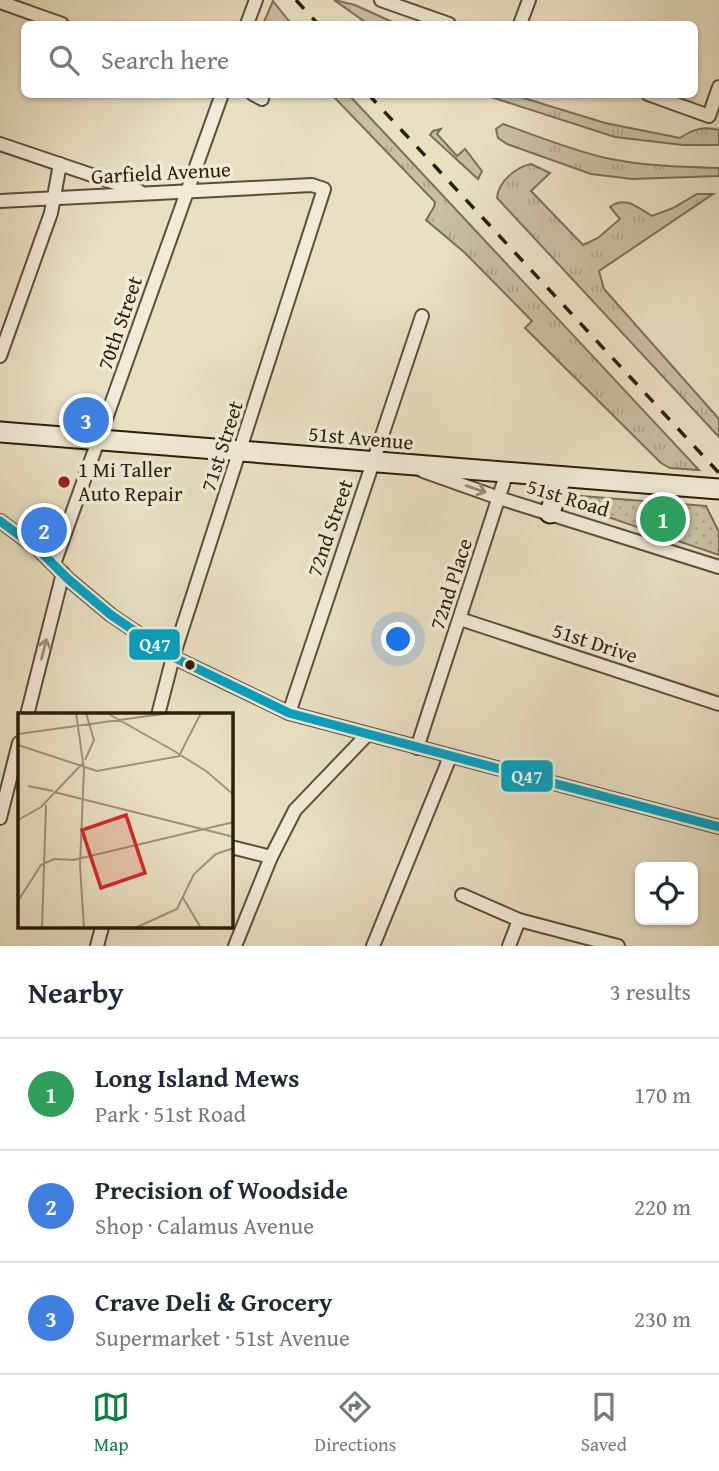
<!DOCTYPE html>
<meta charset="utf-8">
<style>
body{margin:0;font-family:"Gentium Book Plus",serif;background:#f2f2f3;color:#1f2937}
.controls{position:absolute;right:21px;bottom:21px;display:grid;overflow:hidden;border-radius:10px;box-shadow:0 2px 5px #0004}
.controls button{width:63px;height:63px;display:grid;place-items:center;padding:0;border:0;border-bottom:2px solid #e0e1e3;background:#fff;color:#1f2937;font:35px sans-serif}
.you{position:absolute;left:399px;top:640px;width:24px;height:24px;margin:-18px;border:5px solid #fff;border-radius:50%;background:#1a73e8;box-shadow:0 0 0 10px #1a73e833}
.badge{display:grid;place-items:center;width:46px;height:46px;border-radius:50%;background:#0b8043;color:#fff;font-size:23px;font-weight:700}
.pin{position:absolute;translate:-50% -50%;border:4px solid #fff;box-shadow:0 2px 7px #0006}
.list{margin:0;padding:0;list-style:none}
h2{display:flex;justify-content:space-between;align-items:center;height:91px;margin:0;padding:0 28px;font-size:30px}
h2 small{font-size:23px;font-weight:400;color:#747a83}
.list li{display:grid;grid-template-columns:46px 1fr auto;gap:21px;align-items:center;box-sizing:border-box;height:112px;padding:0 28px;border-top:2px solid #e0e1e3}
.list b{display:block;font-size:26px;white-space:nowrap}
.list p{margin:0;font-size:23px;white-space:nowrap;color:#747a83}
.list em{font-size:23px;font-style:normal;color:#747a83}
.icon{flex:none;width:38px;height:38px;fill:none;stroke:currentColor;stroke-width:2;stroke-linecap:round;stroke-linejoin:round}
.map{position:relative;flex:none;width:719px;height:946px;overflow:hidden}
.search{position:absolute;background:#fff;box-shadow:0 2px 5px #0004;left:21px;right:21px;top:21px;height:77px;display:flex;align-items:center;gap:18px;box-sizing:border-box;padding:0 24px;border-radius:10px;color:#747a83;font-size:26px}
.sheet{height:427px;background:#fff}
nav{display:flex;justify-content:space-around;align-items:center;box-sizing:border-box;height:98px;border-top:2px solid #e0e1e3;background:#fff;font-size:19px;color:#747a83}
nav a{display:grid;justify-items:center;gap:4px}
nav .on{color:#0b8043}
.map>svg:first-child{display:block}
.grass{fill:url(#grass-tufts);stroke:#7c6e56;stroke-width:2}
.park{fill:url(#park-dots);stroke:#7c6e56;stroke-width:2}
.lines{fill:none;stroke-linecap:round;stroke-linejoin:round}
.street-casing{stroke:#5e4e37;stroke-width:16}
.secondary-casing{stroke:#2f1d08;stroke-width:23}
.street{stroke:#f1ebd8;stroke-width:12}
.secondary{stroke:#f1ebd8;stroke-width:19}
.rail{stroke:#2f1d08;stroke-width:3.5;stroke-dasharray:12 12;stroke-linecap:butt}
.bus-1-casing{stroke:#f1ebd8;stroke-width:14}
.bus-1{stroke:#02a2c4;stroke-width:9}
.oneway{stroke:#9a8e7a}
.poi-dot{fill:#8f2418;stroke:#f1ebd8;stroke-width:2.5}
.bus-dot{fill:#2f1d08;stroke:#f1ebd8;stroke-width:2.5}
.labels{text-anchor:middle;stroke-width:7;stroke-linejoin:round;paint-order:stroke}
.street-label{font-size:21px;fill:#2f1d08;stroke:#f1ebd8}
.poi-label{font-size:21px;fill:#2f1d08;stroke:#f1ebd8;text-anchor:start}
.inset-road{fill:none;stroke:#9f9278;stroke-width:2}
.view{fill:#d62828;fill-opacity:0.15;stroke:#d62828;stroke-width:3.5}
.inset-edge{fill:none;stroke:#2f1d08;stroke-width:3.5}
.line-badge{stroke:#f1ebd8;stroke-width:2.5}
.badge-label{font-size:19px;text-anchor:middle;font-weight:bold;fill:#fff}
</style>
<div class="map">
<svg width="719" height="946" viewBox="0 0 719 946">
<defs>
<pattern id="grass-tufts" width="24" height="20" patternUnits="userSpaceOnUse" patternTransform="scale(1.75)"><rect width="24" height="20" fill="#c9bfa3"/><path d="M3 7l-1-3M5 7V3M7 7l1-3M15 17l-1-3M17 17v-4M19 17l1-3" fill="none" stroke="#ada48b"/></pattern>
<pattern id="park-dots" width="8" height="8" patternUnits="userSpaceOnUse" patternTransform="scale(1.75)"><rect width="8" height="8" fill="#c9bfa3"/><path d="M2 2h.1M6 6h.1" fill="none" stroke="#ada48b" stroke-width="1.8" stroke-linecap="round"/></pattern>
</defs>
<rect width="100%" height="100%" fill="#e9e0c3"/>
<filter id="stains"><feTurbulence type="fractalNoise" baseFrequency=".00286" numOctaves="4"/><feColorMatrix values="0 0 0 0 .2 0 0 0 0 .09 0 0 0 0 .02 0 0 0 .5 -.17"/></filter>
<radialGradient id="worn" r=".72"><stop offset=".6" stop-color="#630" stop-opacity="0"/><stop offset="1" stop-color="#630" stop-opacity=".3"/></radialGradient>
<g class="grass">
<path d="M334 0 355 5 397 24H368Z"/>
<path d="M273 1 289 21 292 24H263Z"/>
<path d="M332 95H349L699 470 670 468 661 463 525 328 532 321 464 252 426 220 434 207 435 202Z"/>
<path d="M485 95H514L605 123 680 138C693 129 704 126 719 130V145H683L615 137Z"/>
<path d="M503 124C537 136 571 150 606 158 642 166 682 167 719 168V176L632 179 591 174 507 144 498 138 496 129Z"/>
<path d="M441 129 437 134 457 156 465 149 482 171 478 179 430 135 433 131Z"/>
<path d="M531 164 550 173 531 191 583 245 598 238 620 219 610 207C625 195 638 208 652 216L673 208 697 194H713L599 271 604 289 719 419V437L497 198C498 182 516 167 531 164Z"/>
</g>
<path class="park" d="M569 495 706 506 719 532V555L567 503Z"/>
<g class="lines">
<g class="street-casing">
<g id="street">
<path d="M381 0 449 24"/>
<path d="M0 2 62 24"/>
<path d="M247 24 256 0"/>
<path d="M520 24 529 0"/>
<path d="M253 94 262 99"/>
<path d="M648 94 709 116 719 87"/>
<path d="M0 144 139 191"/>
<path d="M0 201 312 185 324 189 173 657 158 715"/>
<path d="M0 356 51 213 60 164"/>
<path d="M423 471 499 498 719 567"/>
<path d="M0 521 38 549 68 579 111 615 173 657 289 713 719 827"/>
<path d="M54 564 222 94"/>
<path d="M460 619 719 704"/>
<path d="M289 713 422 316"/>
<path d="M27 715 63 573"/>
<path d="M417 748 507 472"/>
<path d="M0 818 19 743"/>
<path d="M231 847 271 857"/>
<path d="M462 895 519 920 618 946"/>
<path d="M97 946 102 927"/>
<path d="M235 946 271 857 295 810 367 735"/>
<path d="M373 946 450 757"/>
<path d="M509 946 519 920"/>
</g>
</g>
<g class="secondary-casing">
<g id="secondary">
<path d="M0 432 719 489"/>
<path d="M550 513 561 477"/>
</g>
</g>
<use href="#street" class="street"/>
<use href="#secondary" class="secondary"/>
<g class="rail">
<path d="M296 0 318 24"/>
<path d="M368 94 719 473"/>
</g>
<g class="bus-1-casing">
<path id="bus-1" d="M0 521 38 549 68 579 111 615 173 657 289 713 719 827"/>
</g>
<use href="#bus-1" class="bus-1"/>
</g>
<defs><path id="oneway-shaft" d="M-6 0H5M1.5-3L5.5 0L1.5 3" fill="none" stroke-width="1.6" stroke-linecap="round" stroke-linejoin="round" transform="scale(1.75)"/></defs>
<g class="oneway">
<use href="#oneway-shaft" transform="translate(476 489) rotate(19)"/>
<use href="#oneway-shaft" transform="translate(44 649) rotate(-76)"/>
</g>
<circle class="poi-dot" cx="64" cy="482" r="7"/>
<circle class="bus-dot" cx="190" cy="665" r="6"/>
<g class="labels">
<g class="street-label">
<text transform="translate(161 173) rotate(-3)" y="7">Garfield Avenue</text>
<text transform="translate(120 323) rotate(-71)" y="7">70th Street</text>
<text transform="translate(361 438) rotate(5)" y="7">51st Avenue</text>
<text transform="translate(222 446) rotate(-72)" y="7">71st Street</text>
<text transform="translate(568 498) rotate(17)" y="7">51st Road</text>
<text transform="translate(330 528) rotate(-71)" y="7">72nd Street</text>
<text transform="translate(451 584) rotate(-72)" y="7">72nd Place</text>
<text transform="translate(595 643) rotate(18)" y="7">51st Drive</text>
</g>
<g class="poi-label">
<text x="78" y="477">1 Mi Taller<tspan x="78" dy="24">Auto Repair</tspan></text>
</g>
</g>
<g transform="translate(18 713)">
<rect width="215" height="215" fill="#e9e0c3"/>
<path class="inset-road" d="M58 0 66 56 62 152 66 215M89 0 149 34M0 21 152 0M0 32 79 58 162 43M148 33 188 58 216 82M161 43 183 0M67 47 76 27 68 0M10 73 35 78M36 79 216 124M0 107 23 94 64 51M55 147 216 109M165 185 183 215M0 188 23 152 36 146 56 147M24 215 28 92M117 215 159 196 176 161 198 141 216 135"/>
<path class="view" d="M108 102 127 160 83 175 64 117Z"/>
<rect width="215" height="215" class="inset-edge"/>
</g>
<g class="line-badge">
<rect x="128" y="628" width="53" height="33" rx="7" fill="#02a2c4"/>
<rect x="500" y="759" width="54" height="34" rx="7" fill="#02a2c4"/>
</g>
<g class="badge-label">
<text x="155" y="651">Q47</text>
<text x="527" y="783">Q47</text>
</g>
<rect width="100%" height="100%" filter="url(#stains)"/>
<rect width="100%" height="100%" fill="url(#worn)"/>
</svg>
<div class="controls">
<button><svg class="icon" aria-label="locate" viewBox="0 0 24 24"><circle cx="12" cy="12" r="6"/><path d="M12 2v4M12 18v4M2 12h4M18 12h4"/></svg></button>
</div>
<div class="you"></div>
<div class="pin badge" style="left:663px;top:519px;background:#2e9e5b">1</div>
<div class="pin badge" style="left:44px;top:530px;background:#3f7fe0">2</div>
<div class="pin badge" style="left:86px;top:420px;background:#3f7fe0">3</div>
<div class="search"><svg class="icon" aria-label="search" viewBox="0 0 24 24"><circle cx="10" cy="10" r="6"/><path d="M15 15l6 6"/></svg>Search here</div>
</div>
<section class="sheet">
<h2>Nearby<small>3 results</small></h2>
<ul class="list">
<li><span class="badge" style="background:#2e9e5b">1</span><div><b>Long Island Mews</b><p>Park · 51st Road</p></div><em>170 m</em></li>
<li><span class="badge" style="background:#3f7fe0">2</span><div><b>Precision of Woodside</b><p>Shop · Calamus Avenue</p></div><em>220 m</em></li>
<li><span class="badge" style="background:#3f7fe0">3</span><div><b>Crave Deli &amp; Grocery</b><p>Supermarket · 51st Avenue</p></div><em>230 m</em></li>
</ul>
</section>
<nav>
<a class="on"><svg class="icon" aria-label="map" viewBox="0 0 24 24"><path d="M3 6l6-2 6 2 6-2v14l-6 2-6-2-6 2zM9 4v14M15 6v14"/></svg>Map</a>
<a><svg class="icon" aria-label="directions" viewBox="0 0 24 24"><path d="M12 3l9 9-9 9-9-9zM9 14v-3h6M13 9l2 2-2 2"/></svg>Directions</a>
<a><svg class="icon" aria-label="saved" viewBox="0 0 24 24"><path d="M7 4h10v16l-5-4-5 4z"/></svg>Saved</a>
</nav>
